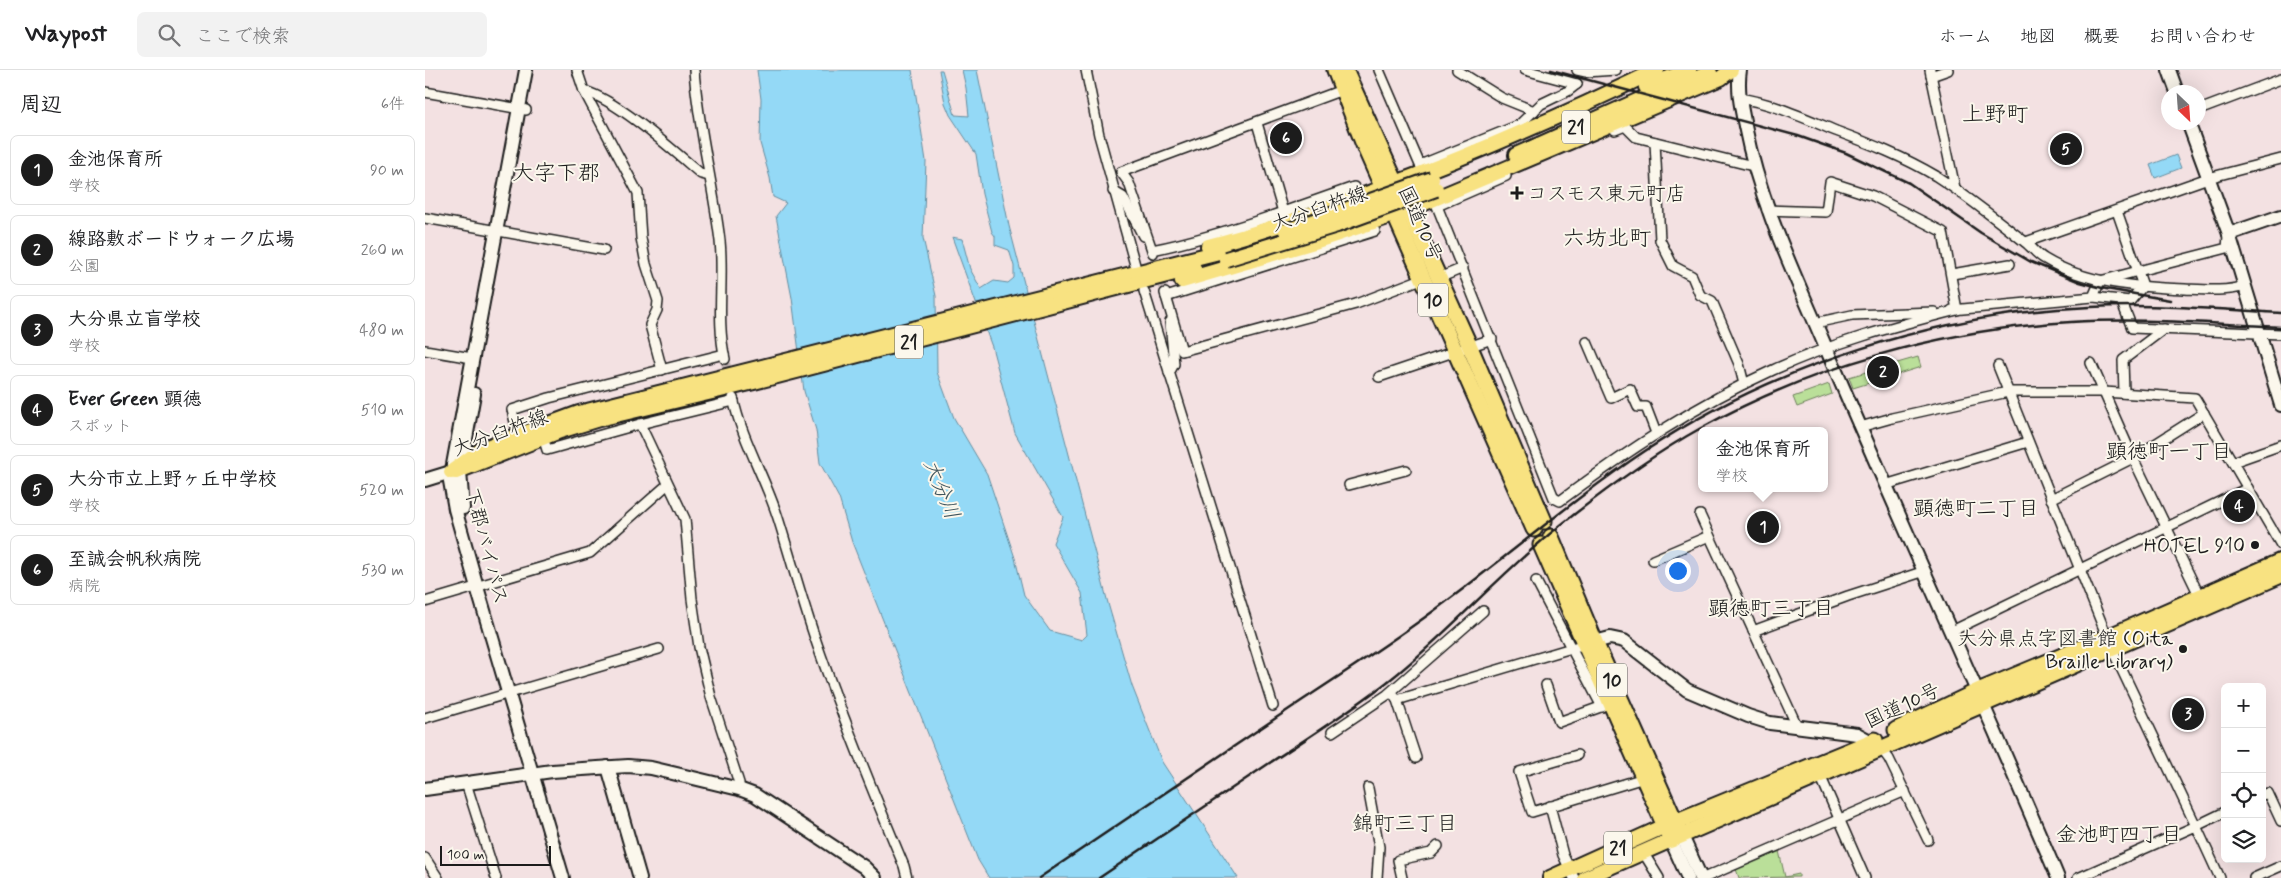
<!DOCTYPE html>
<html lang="ja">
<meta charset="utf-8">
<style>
body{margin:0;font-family:Mynerve,"Klee One",sans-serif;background:#f2f2f2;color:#202124}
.controls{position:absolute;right:15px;bottom:15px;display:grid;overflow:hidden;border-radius:8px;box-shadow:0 5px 20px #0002}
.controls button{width:45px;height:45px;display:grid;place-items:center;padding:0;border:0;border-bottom:1px solid #e0e0e0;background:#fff;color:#202124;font:25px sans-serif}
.compass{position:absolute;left:1736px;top:15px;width:45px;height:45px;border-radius:50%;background:#fff;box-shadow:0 5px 20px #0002;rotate:155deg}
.scale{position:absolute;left:15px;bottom:12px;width:111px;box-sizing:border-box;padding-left:5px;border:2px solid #1c1c1c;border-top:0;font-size:14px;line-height:18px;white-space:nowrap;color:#1c1c1c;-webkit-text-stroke:4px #fbf7ec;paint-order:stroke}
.you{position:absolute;left:1252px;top:500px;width:18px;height:18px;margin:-12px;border:4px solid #fff;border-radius:50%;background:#1a73e8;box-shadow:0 0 0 8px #1a73e833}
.badge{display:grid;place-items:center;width:32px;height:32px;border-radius:50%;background:#1c1c1c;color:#fff;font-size:16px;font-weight:700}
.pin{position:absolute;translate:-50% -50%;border:2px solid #fff;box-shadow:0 1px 5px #0006}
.popup{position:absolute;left:1273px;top:357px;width:130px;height:65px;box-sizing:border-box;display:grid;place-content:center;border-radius:8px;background:#fff;filter:drop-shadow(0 1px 4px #0005);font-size:16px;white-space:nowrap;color:#757577}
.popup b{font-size:19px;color:#202124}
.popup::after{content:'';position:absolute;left:50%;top:100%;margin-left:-10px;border:10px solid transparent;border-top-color:#fff}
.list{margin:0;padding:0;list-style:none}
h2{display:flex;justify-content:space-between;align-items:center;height:65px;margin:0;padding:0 20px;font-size:21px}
h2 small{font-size:16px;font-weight:400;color:#757577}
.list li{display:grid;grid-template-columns:32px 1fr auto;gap:15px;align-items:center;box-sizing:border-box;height:70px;margin:0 10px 10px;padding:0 10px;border:1px solid #e0e0e0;border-radius:8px}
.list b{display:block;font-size:19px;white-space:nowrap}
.list p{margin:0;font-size:16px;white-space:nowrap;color:#757577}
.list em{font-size:16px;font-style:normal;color:#757577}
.icon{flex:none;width:28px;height:28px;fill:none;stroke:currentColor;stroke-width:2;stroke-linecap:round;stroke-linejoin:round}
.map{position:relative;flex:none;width:1856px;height:808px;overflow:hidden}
header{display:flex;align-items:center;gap:30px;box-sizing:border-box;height:70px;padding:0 25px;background:#fff;border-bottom:1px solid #e0e0e0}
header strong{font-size:24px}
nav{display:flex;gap:28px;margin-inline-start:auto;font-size:18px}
.search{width:350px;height:45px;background:#f2f2f2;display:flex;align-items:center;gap:12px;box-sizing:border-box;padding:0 18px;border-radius:8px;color:#757577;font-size:19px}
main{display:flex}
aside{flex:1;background:#fff}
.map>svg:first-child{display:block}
.green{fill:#badf99;stroke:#6b7e5a}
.water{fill:#94d9f6;stroke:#648d9f}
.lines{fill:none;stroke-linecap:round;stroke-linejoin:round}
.street-tunnel{stroke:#c8baba;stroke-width:9;stroke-dasharray:9 4.5;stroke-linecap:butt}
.street-casing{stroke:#1c1c1c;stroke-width:12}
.secondary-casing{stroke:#1c1c1c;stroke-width:16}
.primary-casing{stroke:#1c1c1c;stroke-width:18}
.highway-casing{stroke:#1c1c1c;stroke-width:19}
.street{stroke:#fbf7ec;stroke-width:9}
.secondary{stroke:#fbf7ec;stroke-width:12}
.primary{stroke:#f8e281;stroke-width:14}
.highway{stroke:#f8e281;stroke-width:15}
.rail{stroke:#1c1c1c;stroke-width:2.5}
.primary-bridge-casing{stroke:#1c1c1c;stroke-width:18;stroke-linecap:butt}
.primary-bridge{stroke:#f8e281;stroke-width:14}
.poi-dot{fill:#1c1c1c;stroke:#fbf7ec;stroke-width:2}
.labels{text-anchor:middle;stroke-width:4;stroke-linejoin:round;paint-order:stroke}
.shield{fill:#fbf7ec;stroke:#5f5e5a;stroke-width:1}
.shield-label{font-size:19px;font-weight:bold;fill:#1c1c1c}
.poi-label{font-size:20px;fill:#1c1c1c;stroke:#fbf7ec;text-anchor:end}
.street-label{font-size:20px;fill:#1c1c1c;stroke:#fbf7ec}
.neighbourhood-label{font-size:21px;fill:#1c1c1c;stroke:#fbf7ec}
.water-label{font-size:21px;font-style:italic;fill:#40555d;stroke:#fbf7ec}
.quarter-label{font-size:22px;fill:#1c1c1c;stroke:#fbf7ec}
</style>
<header>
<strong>Waypost</strong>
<div class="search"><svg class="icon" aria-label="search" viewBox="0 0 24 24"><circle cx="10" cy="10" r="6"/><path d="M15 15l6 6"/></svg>ここで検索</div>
<nav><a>ホーム</a><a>地図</a><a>概要</a><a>お問い合わせ</a></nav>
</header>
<main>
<aside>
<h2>周辺<small>6件</small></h2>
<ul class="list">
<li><span class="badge">1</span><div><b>金池保育所</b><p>学校</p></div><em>90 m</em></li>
<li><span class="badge">2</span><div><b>線路敷ボードウォーク広場</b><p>公園</p></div><em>260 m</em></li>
<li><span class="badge">3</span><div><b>大分県立盲学校</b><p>学校</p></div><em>480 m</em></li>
<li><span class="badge">4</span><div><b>Ever Green 顕徳</b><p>スポット</p></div><em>510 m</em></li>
<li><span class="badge">5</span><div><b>大分市立上野ヶ丘中学校</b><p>学校</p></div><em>520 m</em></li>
<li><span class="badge">6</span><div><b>至誠会帆秋病院</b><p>病院</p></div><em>530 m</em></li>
</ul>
</aside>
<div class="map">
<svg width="1856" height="808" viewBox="0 0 1856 808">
<rect width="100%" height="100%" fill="#f3e1e2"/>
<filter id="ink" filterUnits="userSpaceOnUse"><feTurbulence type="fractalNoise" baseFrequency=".02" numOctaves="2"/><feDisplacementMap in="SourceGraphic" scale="10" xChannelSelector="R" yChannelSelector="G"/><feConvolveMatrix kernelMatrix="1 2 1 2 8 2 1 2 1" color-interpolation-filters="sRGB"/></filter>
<g filter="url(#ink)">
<g class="green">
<path d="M1493 287 1496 297 1428 318 1424 307Z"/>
<path d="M1404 314 1407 324 1372 337 1368 327Z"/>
<path d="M1354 781 1360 807 1374 804V807L1314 808 1311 799Z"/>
</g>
<g class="water">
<path d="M332 0H487L501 91 498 168 511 226 512 302 529 348 562 404 590 488 599 525 625 561 657 570 662 565 657 523 628 473 638 447 590 363 567 277 527 167 537 169 545 199 556 219 569 211 583 213 589 208V196L584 180 570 175V166L567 162 557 124 551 84 525 45 520 33 514 0H517L530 45 544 46 541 18 537 0H552L584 156 684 537 707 616 737 692 813 808H564L553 790 427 472 414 428 395 393 391 360 379 321 367 228 351 146 361 133 348 127 345 108 335 73 336 29Z"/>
<path d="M1751 85 1756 98 1730 108 1725 95Z"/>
</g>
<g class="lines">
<g class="street-tunnel">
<path d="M1152 14 1161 2"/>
<path d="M728 183 740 223"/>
<path d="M300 289 304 311"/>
</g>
<g class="street-casing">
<g id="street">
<path d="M152 0 159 21 213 123 216 168 221 194 233 231 232 240 225 255 237 300"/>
<path d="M269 0C273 57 288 113 295 171 299 210 291 250 300 289"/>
<path d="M661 0 674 65 710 195"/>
<path d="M954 0 995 95 1094 55 1116 34 1143 21 1152 14"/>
<path d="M1032 0 1077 28 1109 41"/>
<path d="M1100 0 1152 14"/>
<path d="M1152 0 1161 2 1191 0"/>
<path d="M1505 0 1530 118"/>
<path d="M1506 6 1523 0"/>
<path d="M159 21C191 29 249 81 276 104L284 106"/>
<path d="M0 22 101 40"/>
<path d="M1314 28C1348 33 1379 48 1411 61 1446 74 1479 87 1511 106 1542 126 1571 149 1600 172 1607 177 1612 185 1620 189 1661 214 1713 217 1760 219 1780 220 1800 222 1820 216"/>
<path d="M1774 40 1856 9"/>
<path d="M832 53 858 142 929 117"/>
<path d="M1190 60 1200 56 1211 67 1328 96"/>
<path d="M1230 72 1235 170 1248 196 1267 206 1275 225 1287 231 1314 294 1319 314"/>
<path d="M1081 106 1012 136 1129 428 1135 431C1202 381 1271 335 1348 300 1407 273 1469 256 1532 240L1518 162 1448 126 1405 112 1401 142 1342 140"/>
<path d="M688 121 698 127 718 166"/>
<path d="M1692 141 1718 216 1705 231 1696 230"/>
<path d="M0 148 179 180"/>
<path d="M1601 172 1783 108 1856 89"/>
<path d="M727 180C772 171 815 157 858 142L863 145"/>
<path d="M728 183 704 113 696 102 917 20"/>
<path d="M1527 204 1585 194"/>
<path d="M1014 208 1038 198"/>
<path d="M719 221 848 636"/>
<path d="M740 223 757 281 931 234 999 208"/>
<path d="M741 227 950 161"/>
<path d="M1668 227 1696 230 1707 258 1856 264"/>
<path d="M1527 240 1668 227 1675 211 1802 178 1803 166"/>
<path d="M1390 253 1427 245 1509 242"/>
<path d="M1162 272 1186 328 1205 319 1213 337H1221L1231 363"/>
<path d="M0 280 47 288"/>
<path d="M1666 293 1708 388 1775 527"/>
<path d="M1573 296 1687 579 1771 756 1800 742"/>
<path d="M744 303 749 294 745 252"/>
<path d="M954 307 1067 269"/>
<path d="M1699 323 1698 290 1739 259"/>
<path d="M308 328C317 370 340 407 353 448 366 489 377 530 391 571 417 647 448 722 479 796L482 808"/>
<path d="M215 354 260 449 267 529 274 577 286 627 314 713V719"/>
<path d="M1435 357 1467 348 1583 322H1679L1770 328 1856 475"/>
<path d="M93 364 87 340 124 328 299 284"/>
<path d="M118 367 122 380 215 354 309 331"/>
<path d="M1808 392 1856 375"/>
<path d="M924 415 981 400"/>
<path d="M1460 415 1603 372"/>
<path d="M1626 429 1708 388 1779 343"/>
<path d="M1275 445 1372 656"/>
<path d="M1228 490 1284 466"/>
<path d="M1111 511 1177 637"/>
<path d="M0 532 165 483 242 415"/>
<path d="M1328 561 1423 526 1497 502"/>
<path d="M1525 562 1823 418"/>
<path d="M1121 615 1134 652 1181 635"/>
<path d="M969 626 972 630 991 688"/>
<path d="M972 630 1160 574"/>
<path d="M0 648 234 579"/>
<path d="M907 662 962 625 1058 541"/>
<path d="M1456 678 1464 689 1503 770"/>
<path d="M1152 685 1094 702 1107 742 1219 708"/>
<path d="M1395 705 1440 808"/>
<path d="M41 713 71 808"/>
<path d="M943 718 954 777 952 808"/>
<path d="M1837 725 1843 723 1856 751"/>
<path d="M1125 736 1138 785 1149 808"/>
<path d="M1218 782 1234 808"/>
<path d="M0 788 13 808"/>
<path d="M1281 807 1480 721"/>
<path d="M977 808 973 790 1006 783 1013 776"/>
<path d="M1653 808 1771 756 1795 808"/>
<path d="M1829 808 1856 796"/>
</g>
</g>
<g class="secondary-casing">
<g id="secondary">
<path d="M101 0 25 411 30 439 52 517 138 808"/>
<path d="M1315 0C1312 19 1316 37 1320 56 1335 134 1370 205 1401 278 1477 455 1558 630 1633 808"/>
<path d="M1744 0 1752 22"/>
<path d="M1763 52 1804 164 1856 335"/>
<path d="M1804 164 1856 146"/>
<path d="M0 410 26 402"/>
<path d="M38 438 35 402 49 324"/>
<path d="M1162 574 1185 568 1199 571 1262 620 1323 646 1345 653 1432 664 1452 675"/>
<path d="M183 697 215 808"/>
<path d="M0 719 127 701 203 696 226 698 260 706 314 719 330 725 439 797 450 808"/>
<path d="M1257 766 1276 808"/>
<path d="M1246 770 1263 808"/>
</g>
</g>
<g class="primary-casing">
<g id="primary">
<path d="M1221 17 1264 0"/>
<path d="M1091 85 1219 28 1285 3"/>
<path d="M783 176C843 161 902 139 960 117 1053 83 1143 43 1232 0"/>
<path d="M757 211 889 172 983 140 1296 8 1306 0"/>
<path d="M26 402 59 378 154 343 798 181"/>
<path d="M31 402 135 361 174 349 329 312 769 198"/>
<path d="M1125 808 1240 756"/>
<path d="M1160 808 1246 770"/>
</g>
</g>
<g class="highway-casing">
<g id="highway">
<path d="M910 0 941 80 1109 459"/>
<path d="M920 0 1045 277 1119 451"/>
<path d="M1126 467 1170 572 1254 760"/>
<path d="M1116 475 1246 770 1856 505"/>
<path d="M1471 660 1553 621 1683 567 1856 491"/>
<path d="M1240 756 1450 670"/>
</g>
</g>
<use href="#street" class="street"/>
<use href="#secondary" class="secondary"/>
<use href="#primary" class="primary"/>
<use href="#highway" class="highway"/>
<g class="rail">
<path d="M1126 0 1373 66 1421 83 1484 113 1556 163 1606 192 1655 212 1681 219 1745 230"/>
<path d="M614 808C692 755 770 702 848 650 895 618 943 588 989 555 1068 500 1140 434 1220 381 1348 296 1513 243 1665 237 1729 234 1793 239 1856 243"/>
<path d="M674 808C730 770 787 732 843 694 884 667 927 640 966 609 1026 561 1076 502 1137 454 1181 419 1227 385 1276 358 1388 296 1518 259 1646 252 1716 248 1786 253 1856 257"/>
</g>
<g class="primary-bridge-casing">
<g id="primary-bridge">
<path d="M861 161 1007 109"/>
<path d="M801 189 912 155 1011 119"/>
</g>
</g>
<use href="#primary-bridge" class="primary-bridge"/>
</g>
</g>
<g class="poi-dot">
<path d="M1089.5 115.5h5v5h5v5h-5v5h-5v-5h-5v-5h5z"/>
<circle cx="1830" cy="475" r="5"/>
<circle cx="1758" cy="579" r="5"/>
</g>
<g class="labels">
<g class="shield">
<rect x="1137" y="40.5" width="28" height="33" rx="4"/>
<rect x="993" y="213.5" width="30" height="33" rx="4"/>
<rect x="470" y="255.5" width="28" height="33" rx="4"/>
<rect x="1172" y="593.5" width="30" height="33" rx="4"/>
<rect x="1179" y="761.5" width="28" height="33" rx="4"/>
</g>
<g class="shield-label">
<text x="1151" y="64">21</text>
<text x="1008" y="237">10</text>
<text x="484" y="279">21</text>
<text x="1187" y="617">10</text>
<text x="1193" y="785">21</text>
</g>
<g class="poi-label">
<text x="1102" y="130" text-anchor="start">コスモス東元町店</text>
<text x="1820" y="482">HOTEL 910</text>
<text x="1748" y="575">大分県点字図書館 (Oita<tspan x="1748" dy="23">Braille Library)</tspan></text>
</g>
<g class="street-label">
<text transform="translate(894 138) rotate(-19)" y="7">大分臼杵線</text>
<text transform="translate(996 153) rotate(66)" y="7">国道10号</text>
<text transform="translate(75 362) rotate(-20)" y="7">大分臼杵線</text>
<text transform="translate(62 476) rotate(75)" y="7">下郡バイパス</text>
<text transform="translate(1477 635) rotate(-25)" y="7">国道10号</text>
</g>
<g class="neighbourhood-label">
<text x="1744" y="388">顕徳町一丁目</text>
<text x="1551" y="445">顕徳町二丁目</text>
<text x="1346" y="545">顕徳町三丁目</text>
<text x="980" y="760">錦町三丁目</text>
<text x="1694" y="771">金池町四丁目</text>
</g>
<g class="water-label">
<text transform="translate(517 419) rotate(68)" y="7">大分川</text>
</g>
<g class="quarter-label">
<text x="1570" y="51">上野町</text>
<text x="131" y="110">大字下郡</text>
<text x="1182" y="175">六坊北町</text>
</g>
</g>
</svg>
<div class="controls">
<button>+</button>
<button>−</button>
<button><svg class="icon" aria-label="locate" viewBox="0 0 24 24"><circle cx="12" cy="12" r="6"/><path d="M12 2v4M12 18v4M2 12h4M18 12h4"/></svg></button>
<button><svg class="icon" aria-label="layers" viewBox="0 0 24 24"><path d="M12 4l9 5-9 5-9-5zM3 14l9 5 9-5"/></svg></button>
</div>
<svg class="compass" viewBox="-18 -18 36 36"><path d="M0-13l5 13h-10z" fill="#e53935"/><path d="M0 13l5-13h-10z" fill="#757577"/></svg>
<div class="scale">100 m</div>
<div class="you"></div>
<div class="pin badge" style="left:1338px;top:457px">1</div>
<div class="popup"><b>金池保育所</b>学校</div>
<div class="pin badge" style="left:1458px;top:302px">2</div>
<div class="pin badge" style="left:1763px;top:644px">3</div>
<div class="pin badge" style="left:1814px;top:436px">4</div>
<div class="pin badge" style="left:1641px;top:79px">5</div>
<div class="pin badge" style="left:861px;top:68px">6</div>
</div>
</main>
